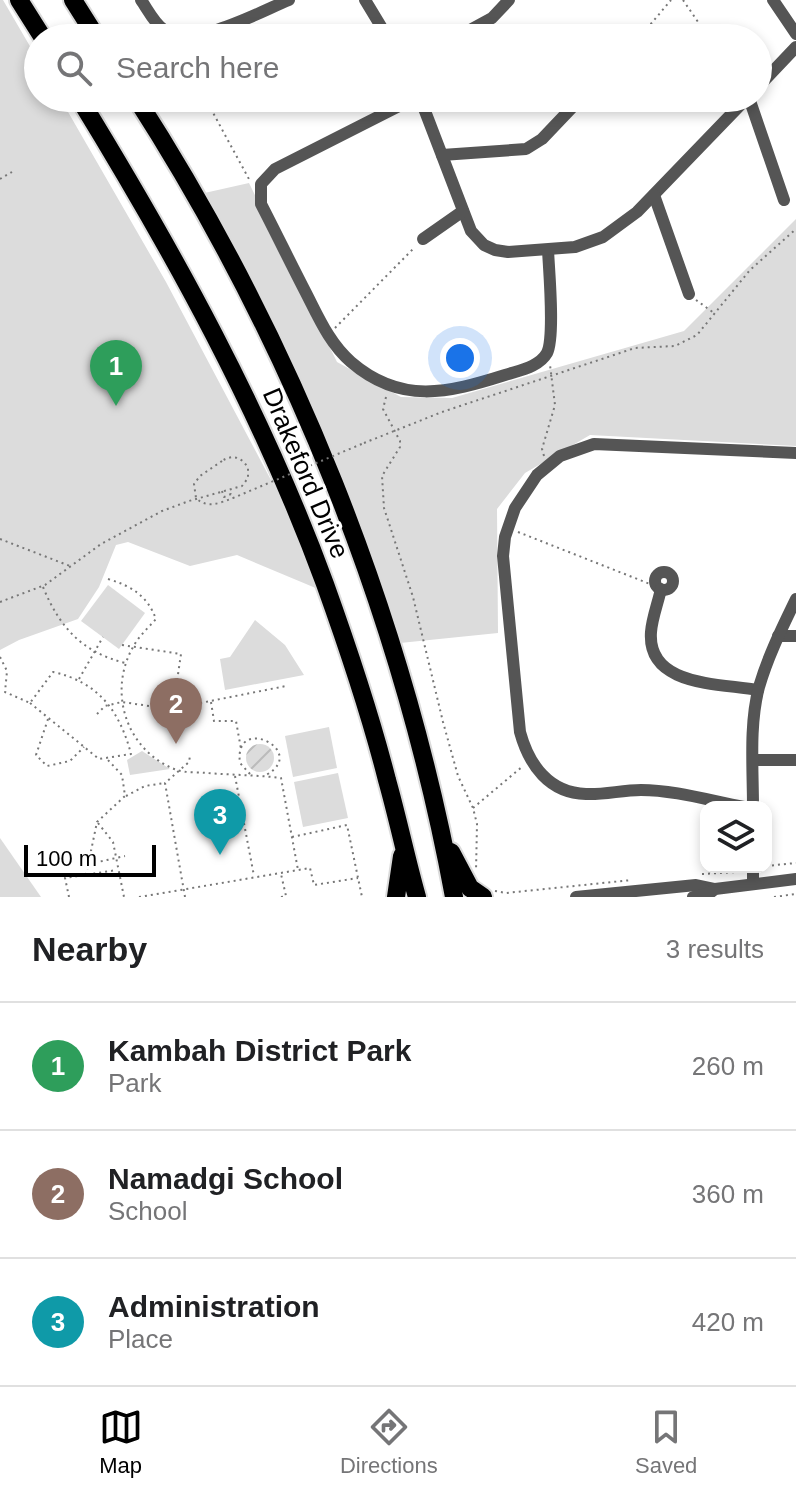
<!DOCTYPE html>
<style>
body{margin:0;font-family:Helvetica,sans-serif;background:#f2f2f2;color:#202124}
.controls{position:absolute;right:24px;bottom:24px;display:grid;overflow:hidden;border-radius:16px;box-shadow:0 4px 12px #0003}
.controls button{width:72px;height:72px;display:grid;place-items:center;padding:0;border:0;border-bottom:2px solid #e0e0e0;background:#fff;color:#202124;font:40px sans-serif}
.scale{position:absolute;left:24px;bottom:20px;width:132px;box-sizing:border-box;padding-left:8px;border:4px solid #000;border-top:0;font-size:22px;line-height:28px;white-space:nowrap;color:#000;-webkit-text-stroke:6px #fff;paint-order:stroke}
.you{position:absolute;left:460px;top:358px;width:28px;height:28px;margin:-20px;border:6px solid #fff;border-radius:50%;background:#1a73e8;box-shadow:0 0 0 12px #1a73e833}
.badge{display:grid;place-items:center;width:52px;height:52px;border-radius:50%;background:#000;color:#fff;font-size:26px;font-weight:700}
.pin{position:absolute;translate:-50% -66px;filter:drop-shadow(0 2px 4px #0008)}
.pin::after{content:'';position:absolute;top:42px;width:28px;height:24px;background:inherit;clip-path:polygon(0 0,100% 0,50% 100%)}
.list{margin:0;padding:0;list-style:none}
h2{display:flex;justify-content:space-between;align-items:center;height:104px;margin:0;padding:0 32px;font-size:34px}
h2 small{font-size:26px;font-weight:400;color:#757577}
.list li{display:grid;grid-template-columns:52px 1fr auto;gap:24px;align-items:center;box-sizing:border-box;height:128px;padding:0 32px;border-top:2px solid #e0e0e0}
.list b{display:block;font-size:30px;white-space:nowrap}
.list p{margin:0;font-size:26px;white-space:nowrap;color:#757577}
.list em{font-size:26px;font-style:normal;color:#757577}
.icon{flex:none;width:44px;height:44px;fill:none;stroke:currentColor;stroke-width:2;stroke-linecap:round;stroke-linejoin:round}
.map{position:relative;flex:none;width:796px;height:897px;overflow:hidden}
.search{position:absolute;background:#fff;box-shadow:0 4px 12px #0003;left:24px;right:24px;top:24px;height:88px;display:flex;align-items:center;gap:20px;box-sizing:border-box;padding:0 28px;border-radius:44px;color:#757577;font-size:30px}
.sheet{height:488px;background:#fff}
nav{display:flex;justify-content:space-around;align-items:center;box-sizing:border-box;height:112px;border-top:2px solid #e0e0e0;background:#fff;font-size:22px;color:#757577}
nav a{display:grid;justify-items:center;gap:4px}
nav .on{color:#000}
.map>svg:first-child{display:block}
.green{fill:#dcdcdc}
.garden{fill:url(#garden-furrows)}
.lines{fill:none;stroke-linecap:round;stroke-linejoin:round}
.highway-casing{stroke:#dbdbdb;stroke-width:22}
.path{stroke:#777;stroke-width:2;stroke-dasharray:2 4;stroke-linecap:butt}
.minor{stroke:#555;stroke-width:12}
.highway{stroke:#000;stroke-width:18}
.path-bridge{stroke:#777;stroke-width:2;stroke-dasharray:2 4;stroke-linecap:butt}
.labels{text-anchor:middle;stroke-width:6;stroke-linejoin:round;paint-order:stroke}
.street-label{font-size:26px;fill:#000;stroke:#fff}
</style>
<div class="map">
<svg width="796" height="897" viewBox="0 0 796 897">
<defs>
<pattern id="garden-furrows" width="10" height="10" patternUnits="userSpaceOnUse" patternTransform="scale(2)"><rect width="10" height="10" fill="#dcdcdc"/><path d="M-1 1l2-2M0 10L10 0M9 11l2-2" fill="none" stroke="#bbb"/></pattern>
</defs>
<rect width="100%" height="100%" fill="#fff"/>
<g class="green">
<path d="M0 0H3L38 60V98H60L166 282 297 529 318 589 237 555 190 566 128 542 116 545 99 587 78 619 19 640 0 650Z"/>
<path d="M249 183 337 362 401 397 452 398 684 331 796 219V446L590 435 525 473 497 509 498 633 400 643 287 352 200 194Z"/>
<path d="M108 585 145 613 119 649 81 621Z"/>
<path d="M255 620 285 645 304 675 225 690 220 659 230 657Z"/>
<path d="M329 727 337 768 293 777 285 736Z"/>
<path d="M142 751 170 769 130 775 127 760Z"/>
<path d="M338 773 348 818 303 827 294 782Z"/>
<path d="M0 838 41 897H0Z"/>
</g>
<circle class="garden" cx="260" cy="758" r="14"/>
<g class="lines">
<g class="highway-casing">
<g id="highway">
<path d="M19 0 43 38"/>
<path d="M73 0 97 38"/>
<path d="M79 98C174 253 262 412 325 584 348 648 370 713 387 780 398 819 406 858 417 897"/>
<path d="M136 98C291 339 402 615 454 897"/>
<path d="M451 852 470 888 483 897"/>
<path d="M396 897 402 856"/>
</g>
</g>
<g class="path">
<path d="M683 0 709 38"/>
<path d="M639 38 671 0"/>
<path d="M205 98 250 181"/>
<path d="M0 179 12 172"/>
<path d="M696 300 714 313"/>
<path d="M335 328 415 247"/>
<path d="M386 397 383 409 400 441V447L382 476 384 508 413 597 443 722 458 776 473 808 477 824 476 871"/>
<path d="M364 443 442 412 635 348 675 346 697 335 750 270 796 229"/>
<path d="M544 456 542 449 555 405 550 365"/>
<path d="M222 491 224 497 231 494 233 498"/>
<path d="M518 532 650 584"/>
<path d="M0 539 70 566"/>
<path d="M108 579C131 586 147 595 156 619 148 628 139 636 133 647 107 693 127 752 177 770 186 773 198 772 207 773 232 775 257 775 281 778L298 870"/>
<path d="M43 587C60 628 82 652 125 663"/>
<path d="M0 602 45 585 101 544 162 511 189 501 242 486 248 478V468C242 457 232 454 222 461"/>
<path d="M122 645 181 654 173 708"/>
<path d="M0 657 7 671 5 692 30 703 53 672C99 682 120 712 131 754L99 759 30 703"/>
<path d="M79 679 103 637"/>
<path d="M211 702 214 721H236L241 749"/>
<path d="M97 714 105 706 122 702 170 709 286 686"/>
<path d="M48 719 36 755 47 766 70 761 84 747"/>
<path d="M190 719 192 706"/>
<path d="M250 774 240 763C233 713 310 751 266 775"/>
<path d="M235 776 254 876"/>
<path d="M126 796 145 786 165 783"/>
<path d="M473 808 523 766"/>
<path d="M98 823 113 842 124 897"/>
<path d="M292 837 347 825 362 897"/>
<path d="M89 864 125 856"/>
<path d="M766 866 796 863"/>
<path d="M702 874 737 872 743 868"/>
<path d="M86 875 97 822 125 796 122 775 107 759"/>
<path d="M495 891 506 893 632 880"/>
<path d="M69 897 65 878 117 870"/>
<path d="M139 897 310 868 314 885 358 878"/>
<path d="M185 897 165 783 189 762 190 756"/>
<path d="M281 897 286 896 281 874"/>
<path d="M774 897 796 894"/>
</g>
<g class="minor">
<path d="M141 0C148 10 154 23 164 30 192 50 259 12 289 0"/>
<path d="M365 0 388 38"/>
<path d="M773 0 796 34"/>
<path d="M386 34 470 30 492 18 509 0"/>
<path d="M758 87 796 47"/>
<path d="M415 98 275 169 261 184V204C276 233 290 262 305 291 318 316 329 343 351 362 401 405 448 393 505 375 520 370 539 367 547 353 555 337 549 271 548 250"/>
<path d="M420 98 471 231 484 245 495 250 508 252 575 247 603 237 637 212 747 98"/>
<path d="M749 98 784 200"/>
<path d="M442 155 526 149 542 139 581 98"/>
<path d="M654 195 689 294"/>
<path d="M423 239 463 211"/>
<circle cx="664" cy="581" r="9"/>
<path d="M661 589C658 603 652 618 651 632 647 687 720 683 758 690"/>
<path d="M778 636H796"/>
<path d="M753 760H796"/>
<path d="M744 807C711 801 675 790 641 790 622 790 604 795 586 794 549 793 529 765 520 732L503 556 505 537 515 508 537 475 560 456 594 444 796 453"/>
<path d="M753 807C753 768 749 725 759 687 768 656 782 628 796 599"/>
<path d="M753 867V884"/>
<path d="M576 897 696 885 715 889"/>
<path d="M693 897 710 893 715 889 796 879"/>
</g>
<use href="#highway" class="highway"/>
<path class="path-bridge" d="M222 461 200 476 194 484 196 498C207 509 220 503 233 498L364 443"/>
</g>
<g class="labels">
<g class="street-label">
<text transform="translate(306 473) rotate(67)" y="9">Drakeford Drive</text>
</g>
</g>
</svg>
<div class="controls">
<button><svg class="icon" aria-label="layers" viewBox="0 0 24 24"><path d="M12 4l9 5-9 5-9-5zM3 14l9 5 9-5"/></svg></button>
</div>
<div class="scale">100 m</div>
<div class="you"></div>
<div class="pin badge" style="left:116px;top:406px;background:#2e9e5b">1</div>
<div class="pin badge" style="left:176px;top:744px;background:#8d6e63">2</div>
<div class="pin badge" style="left:220px;top:855px;background:#0f9aa8">3</div>
<div class="search"><svg class="icon" aria-label="search" viewBox="0 0 24 24"><circle cx="10" cy="10" r="6"/><path d="M15 15l6 6"/></svg>Search here</div>
</div>
<section class="sheet">
<h2>Nearby<small>3 results</small></h2>
<ul class="list">
<li><span class="badge" style="background:#2e9e5b">1</span><div><b>Kambah District Park</b><p>Park</p></div><em>260 m</em></li>
<li><span class="badge" style="background:#8d6e63">2</span><div><b>Namadgi School</b><p>School</p></div><em>360 m</em></li>
<li><span class="badge" style="background:#0f9aa8">3</span><div><b>Administration</b><p>Place</p></div><em>420 m</em></li>
</ul>
</section>
<nav>
<a class="on"><svg class="icon" aria-label="map" viewBox="0 0 24 24"><path d="M3 6l6-2 6 2 6-2v14l-6 2-6-2-6 2zM9 4v14M15 6v14"/></svg>Map</a>
<a><svg class="icon" aria-label="directions" viewBox="0 0 24 24"><path d="M12 3l9 9-9 9-9-9zM9 14v-3h6M13 9l2 2-2 2"/></svg>Directions</a>
<a><svg class="icon" aria-label="saved" viewBox="0 0 24 24"><path d="M7 4h10v16l-5-4-5 4z"/></svg>Saved</a>
</nav>
